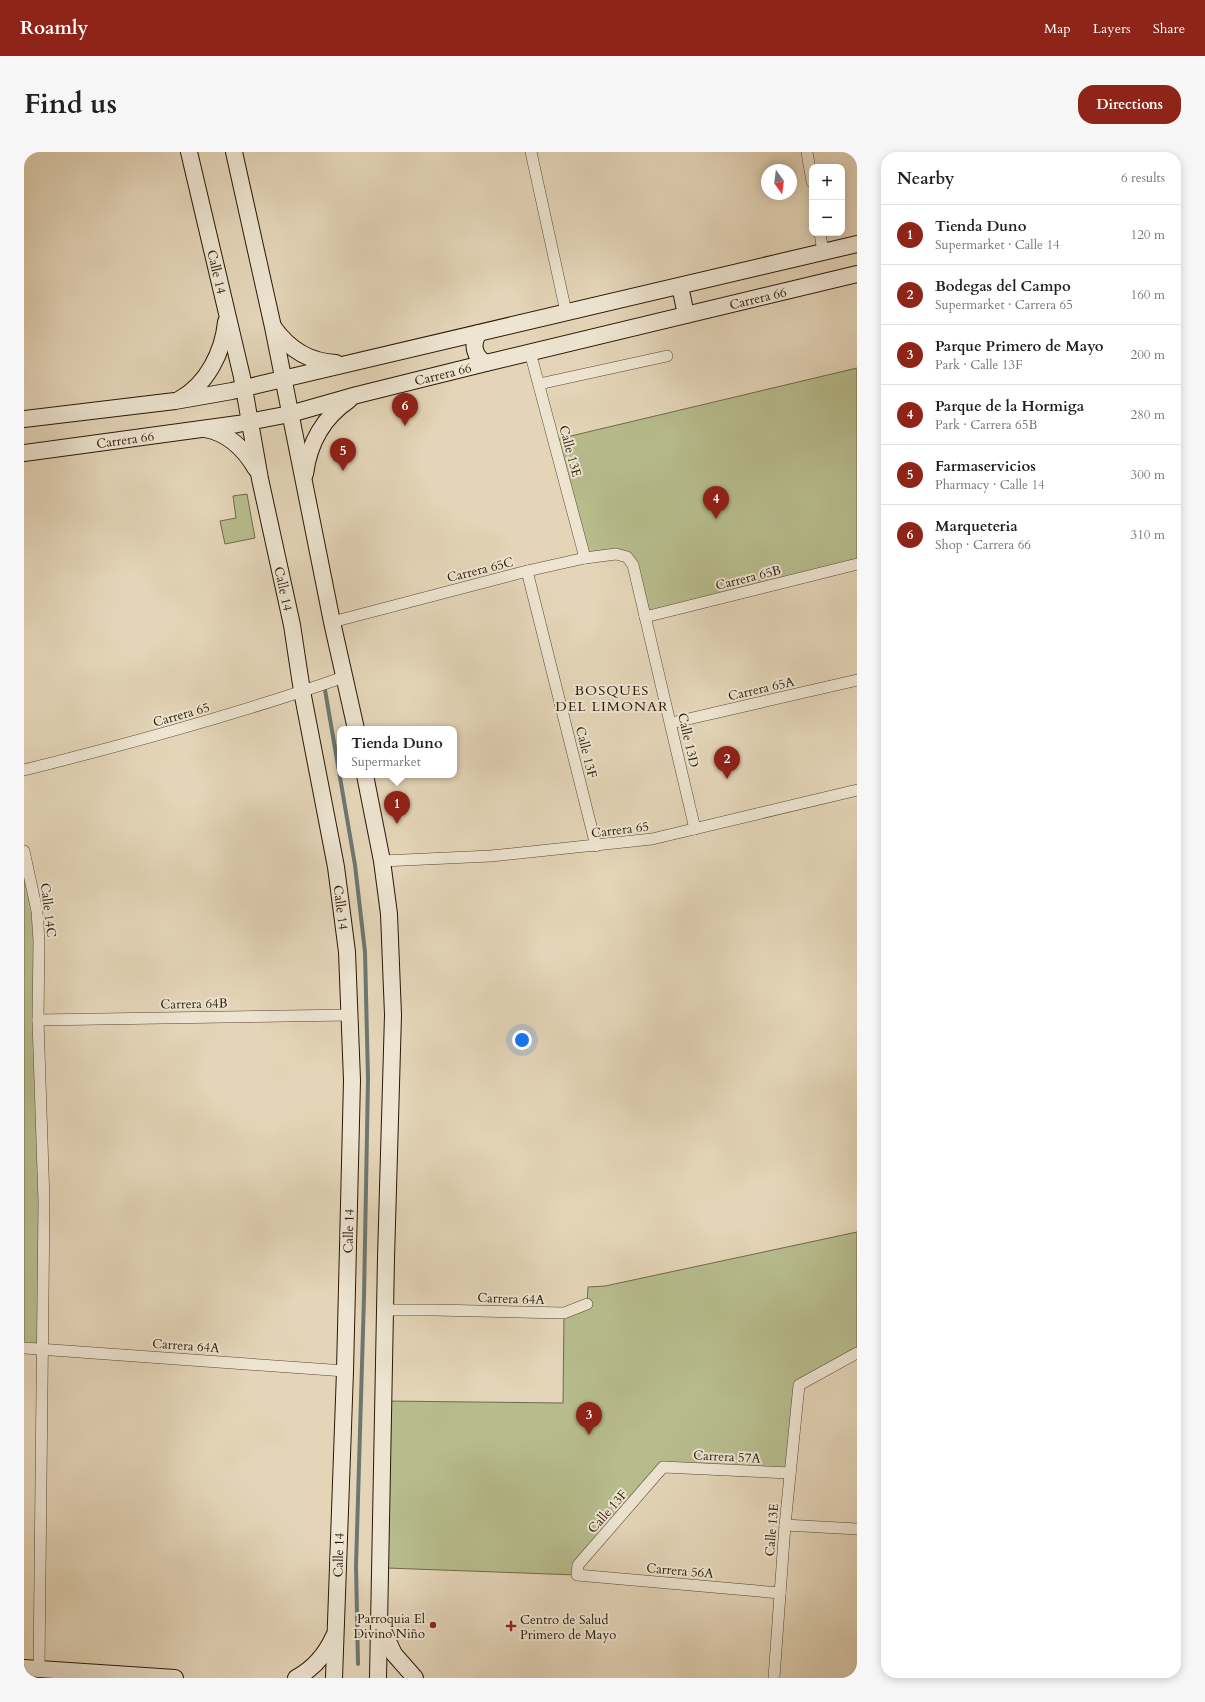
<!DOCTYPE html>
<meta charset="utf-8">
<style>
body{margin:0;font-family:Cardo,serif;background:#f6f6f6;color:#202124}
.controls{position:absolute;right:12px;top:12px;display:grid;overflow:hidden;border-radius:8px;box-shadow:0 2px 10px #0003}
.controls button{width:36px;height:36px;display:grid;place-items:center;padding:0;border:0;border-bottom:1px solid #e0e0e0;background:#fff;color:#202124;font:20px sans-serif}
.compass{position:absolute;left:737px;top:12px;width:36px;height:36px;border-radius:50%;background:#fff;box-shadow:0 2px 10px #0003;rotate:166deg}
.you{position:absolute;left:498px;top:888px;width:14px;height:14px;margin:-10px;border:3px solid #fff;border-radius:50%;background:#1a73e8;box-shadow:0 0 0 6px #1a73e833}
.badge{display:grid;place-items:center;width:26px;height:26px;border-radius:50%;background:#8f2418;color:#fff;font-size:13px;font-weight:700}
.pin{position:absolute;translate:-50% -33px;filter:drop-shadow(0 1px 2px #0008)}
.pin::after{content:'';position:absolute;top:21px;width:14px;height:12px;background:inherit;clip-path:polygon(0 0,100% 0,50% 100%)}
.popup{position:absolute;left:313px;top:574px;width:120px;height:52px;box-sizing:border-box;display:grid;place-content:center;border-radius:8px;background:#fff;filter:drop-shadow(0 1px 3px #0005);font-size:13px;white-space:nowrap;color:#757577}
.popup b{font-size:15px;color:#202124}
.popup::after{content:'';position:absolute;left:50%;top:100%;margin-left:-8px;border:8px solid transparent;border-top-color:#fff}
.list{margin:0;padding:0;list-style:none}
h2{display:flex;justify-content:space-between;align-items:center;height:52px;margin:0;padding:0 16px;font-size:17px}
h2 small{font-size:13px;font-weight:400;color:#757577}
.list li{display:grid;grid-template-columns:26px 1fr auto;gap:12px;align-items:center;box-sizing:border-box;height:60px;padding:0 16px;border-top:1px solid #e0e0e0}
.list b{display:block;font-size:15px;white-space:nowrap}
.list p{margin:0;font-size:13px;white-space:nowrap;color:#757577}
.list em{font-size:13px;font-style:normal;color:#757577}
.map{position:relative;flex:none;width:833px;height:1526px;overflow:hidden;border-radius:16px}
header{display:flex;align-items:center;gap:24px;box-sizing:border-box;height:56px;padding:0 20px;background:#8f2418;color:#fff}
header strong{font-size:19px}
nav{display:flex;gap:22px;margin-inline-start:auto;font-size:14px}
.intro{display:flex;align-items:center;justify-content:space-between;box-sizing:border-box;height:96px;padding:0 24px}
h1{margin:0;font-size:28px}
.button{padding:10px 18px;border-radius:16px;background:#8f2418;color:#fff;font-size:14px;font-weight:700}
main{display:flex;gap:24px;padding:0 24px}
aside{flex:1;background:#fff;border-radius:16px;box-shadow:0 2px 10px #0003}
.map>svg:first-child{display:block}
.green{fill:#b7bc8d;stroke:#706a4a}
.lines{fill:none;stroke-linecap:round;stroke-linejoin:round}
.stream{stroke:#6c7771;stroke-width:4}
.street-casing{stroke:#584732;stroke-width:12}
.secondary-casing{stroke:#2a1806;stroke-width:18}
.street{stroke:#ede4d1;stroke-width:11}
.secondary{stroke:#ede4d1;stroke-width:16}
.poi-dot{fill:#8f2418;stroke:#ede4d1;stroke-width:1.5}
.labels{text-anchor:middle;stroke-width:4;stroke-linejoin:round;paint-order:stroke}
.street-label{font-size:13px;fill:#2a1806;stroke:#ede4d1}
.poi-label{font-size:13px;fill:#2a1806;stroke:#ede4d1;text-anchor:end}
.neighbourhood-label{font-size:14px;letter-spacing:1px;fill:#2a1806;stroke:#ede4d1}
</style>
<header>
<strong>Roamly</strong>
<nav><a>Map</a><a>Layers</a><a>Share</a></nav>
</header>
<div class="intro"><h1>Find us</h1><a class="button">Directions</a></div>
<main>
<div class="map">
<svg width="833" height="1526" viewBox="0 0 833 1526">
<rect width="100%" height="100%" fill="#e4d5b8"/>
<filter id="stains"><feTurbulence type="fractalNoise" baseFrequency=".005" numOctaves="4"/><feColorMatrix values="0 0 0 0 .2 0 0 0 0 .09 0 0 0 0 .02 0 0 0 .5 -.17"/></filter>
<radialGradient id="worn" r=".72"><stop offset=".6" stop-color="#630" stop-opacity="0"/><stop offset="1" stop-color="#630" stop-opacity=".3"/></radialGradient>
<g class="green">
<path d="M833 216V412L621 465 603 405 561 406 530 288Z"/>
<path d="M223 342 231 386 201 392 196 369 212 366 209 344Z"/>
<path d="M0 699 13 759 18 1197 0 1196Z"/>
<path d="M833 1080V1201L775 1233 766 1321 639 1315 554 1413 553 1423 363 1416 360 1249 539 1251 540 1161 563 1152 564 1135 581 1134Z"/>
</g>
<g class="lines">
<path class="stream" d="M300 532 331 713 341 800 344 927 340 1145 332 1414 334 1512"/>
<g class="street-casing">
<g id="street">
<path d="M507 0 542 160"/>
<path d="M783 0 788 30"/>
<path d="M796 81 799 100"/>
<path d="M506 200 561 406"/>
<path d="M515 232 643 204"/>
<path d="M503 419 572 694"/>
<path d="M621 465 833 412"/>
<path d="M308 470 503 419 561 406 592 402 603 405 609 413 671 677"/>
<path d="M647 571 833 528"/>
<path d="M0 618C108 591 215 562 320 525"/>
<path d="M0 699 13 759 15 789 14 868 20 1050 15 1517"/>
<path d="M358 709 467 704 628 687 833 638"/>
<path d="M14 868 326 863"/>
<path d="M361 1158H411L540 1161 563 1152"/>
<path d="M0 1196 321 1219"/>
<path d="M761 1373 833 1377"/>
<path d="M756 1441 553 1423 554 1413 639 1315 766 1321"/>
<path d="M750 1526 761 1373 775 1233 833 1201"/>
</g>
</g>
<g class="secondary-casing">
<g id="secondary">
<path id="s1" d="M165 0 218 225 236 327 268 473 278 539 312 715 323 800 328 928 321 1219 310 1526"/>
<path d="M210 0 249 175 308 470 332 577"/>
<path d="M656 134 662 163"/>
<path d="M250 176C265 197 286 210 312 211"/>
<path d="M455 181C447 192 450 205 462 211"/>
<path d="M156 247C183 232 199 200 202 170"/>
<path d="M0 267 151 249 208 239 833 92"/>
<path d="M181 277C204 281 221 298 232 317"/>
<path id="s2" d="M0 301 214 272 266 262 333 243 462 211 833 122"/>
<path d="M281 322C285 291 300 265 325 248"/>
<path d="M341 623 358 709 365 762 369 863 362 1106 354 1526"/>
<path d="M356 1472 370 1502 391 1526"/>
<path d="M0 1516 151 1526"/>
<path d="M272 1526C289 1517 302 1502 310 1484"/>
</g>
</g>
<use href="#street" class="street"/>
<use href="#secondary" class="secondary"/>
</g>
<g class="poi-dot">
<circle cx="409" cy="1473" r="4"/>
<path d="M485 1468h4v4h4v4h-4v4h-4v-4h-4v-4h4z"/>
</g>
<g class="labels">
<g class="street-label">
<text dy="5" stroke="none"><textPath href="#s1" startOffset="123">Calle 14</textPath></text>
<text dy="5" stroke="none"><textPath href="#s2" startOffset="751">Carrera 66</textPath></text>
<text dy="5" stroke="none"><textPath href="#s2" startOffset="427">Carrera 66</textPath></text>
<text dy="5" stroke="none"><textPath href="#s2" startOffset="102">Carrera 66</textPath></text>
<text transform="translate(547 299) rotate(75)" y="5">Calle 13E</text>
<text transform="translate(456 417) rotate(-14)" y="5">Carrera 65C</text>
<text transform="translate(724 425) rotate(-14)" y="5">Carrera 65B</text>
<text dy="5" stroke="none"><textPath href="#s1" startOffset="447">Calle 14</textPath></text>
<text transform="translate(737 536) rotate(-13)" y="5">Carrera 65A</text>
<text transform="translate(157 562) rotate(-16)" y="5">Carrera 65</text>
<text transform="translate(665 588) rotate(77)" y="5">Calle 13D</text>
<text transform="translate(563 600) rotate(76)" y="5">Calle 13F</text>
<text transform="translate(596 677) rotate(-7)" y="5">Carrera 65</text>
<text dy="5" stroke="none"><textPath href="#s1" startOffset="771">Calle 14</textPath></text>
<text transform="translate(25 758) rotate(83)" y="5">Calle 14C</text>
<text transform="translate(170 851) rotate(-1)" y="5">Carrera 64B</text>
<text transform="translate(324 1079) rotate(-88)" y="5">Calle 14</text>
<text transform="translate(487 1146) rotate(2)" y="5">Carrera 64A</text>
<text transform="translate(162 1193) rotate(4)" y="5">Carrera 64A</text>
<text transform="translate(703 1304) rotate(3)" y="5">Carrera 57A</text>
<text transform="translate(583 1359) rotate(-49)" y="5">Calle 13F</text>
<text transform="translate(747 1378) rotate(-85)" y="5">Calle 13E</text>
<text transform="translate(314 1403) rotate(-88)" y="5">Calle 14</text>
<text transform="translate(656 1418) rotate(5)" y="5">Carrera 56A</text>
</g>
<g class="poi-label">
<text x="401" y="1471">Parroquia El<tspan x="401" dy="15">Divino Niño</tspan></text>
<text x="496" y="1472" text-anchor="start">Centro de Salud<tspan x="496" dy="15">Primero de Mayo</tspan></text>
</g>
<g class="neighbourhood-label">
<text x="588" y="543">BOSQUES<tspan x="588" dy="16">DEL LIMONAR</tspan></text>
</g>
</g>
<rect width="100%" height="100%" filter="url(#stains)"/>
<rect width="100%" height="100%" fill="url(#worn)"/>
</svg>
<div class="controls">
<button>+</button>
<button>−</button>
</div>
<svg class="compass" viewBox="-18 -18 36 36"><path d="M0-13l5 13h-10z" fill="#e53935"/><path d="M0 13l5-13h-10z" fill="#757577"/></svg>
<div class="you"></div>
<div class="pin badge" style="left:373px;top:672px">1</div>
<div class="popup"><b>Tienda Duno</b>Supermarket</div>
<div class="pin badge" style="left:703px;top:627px">2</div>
<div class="pin badge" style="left:565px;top:1283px">3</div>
<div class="pin badge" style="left:692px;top:367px">4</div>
<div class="pin badge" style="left:319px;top:319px">5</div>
<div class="pin badge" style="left:381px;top:274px">6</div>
</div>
<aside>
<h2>Nearby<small>6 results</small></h2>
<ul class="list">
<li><span class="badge">1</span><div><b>Tienda Duno</b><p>Supermarket · Calle 14</p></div><em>120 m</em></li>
<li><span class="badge">2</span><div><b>Bodegas del Campo</b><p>Supermarket · Carrera 65</p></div><em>160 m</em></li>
<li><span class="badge">3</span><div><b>Parque Primero de Mayo</b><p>Park · Calle 13F</p></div><em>200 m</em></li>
<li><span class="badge">4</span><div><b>Parque de la Hormiga</b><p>Park · Carrera 65B</p></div><em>280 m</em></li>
<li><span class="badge">5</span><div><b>Farmaservicios</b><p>Pharmacy · Calle 14</p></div><em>300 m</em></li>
<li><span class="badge">6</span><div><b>Marqueteria</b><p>Shop · Carrera 66</p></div><em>310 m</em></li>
</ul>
</aside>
</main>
